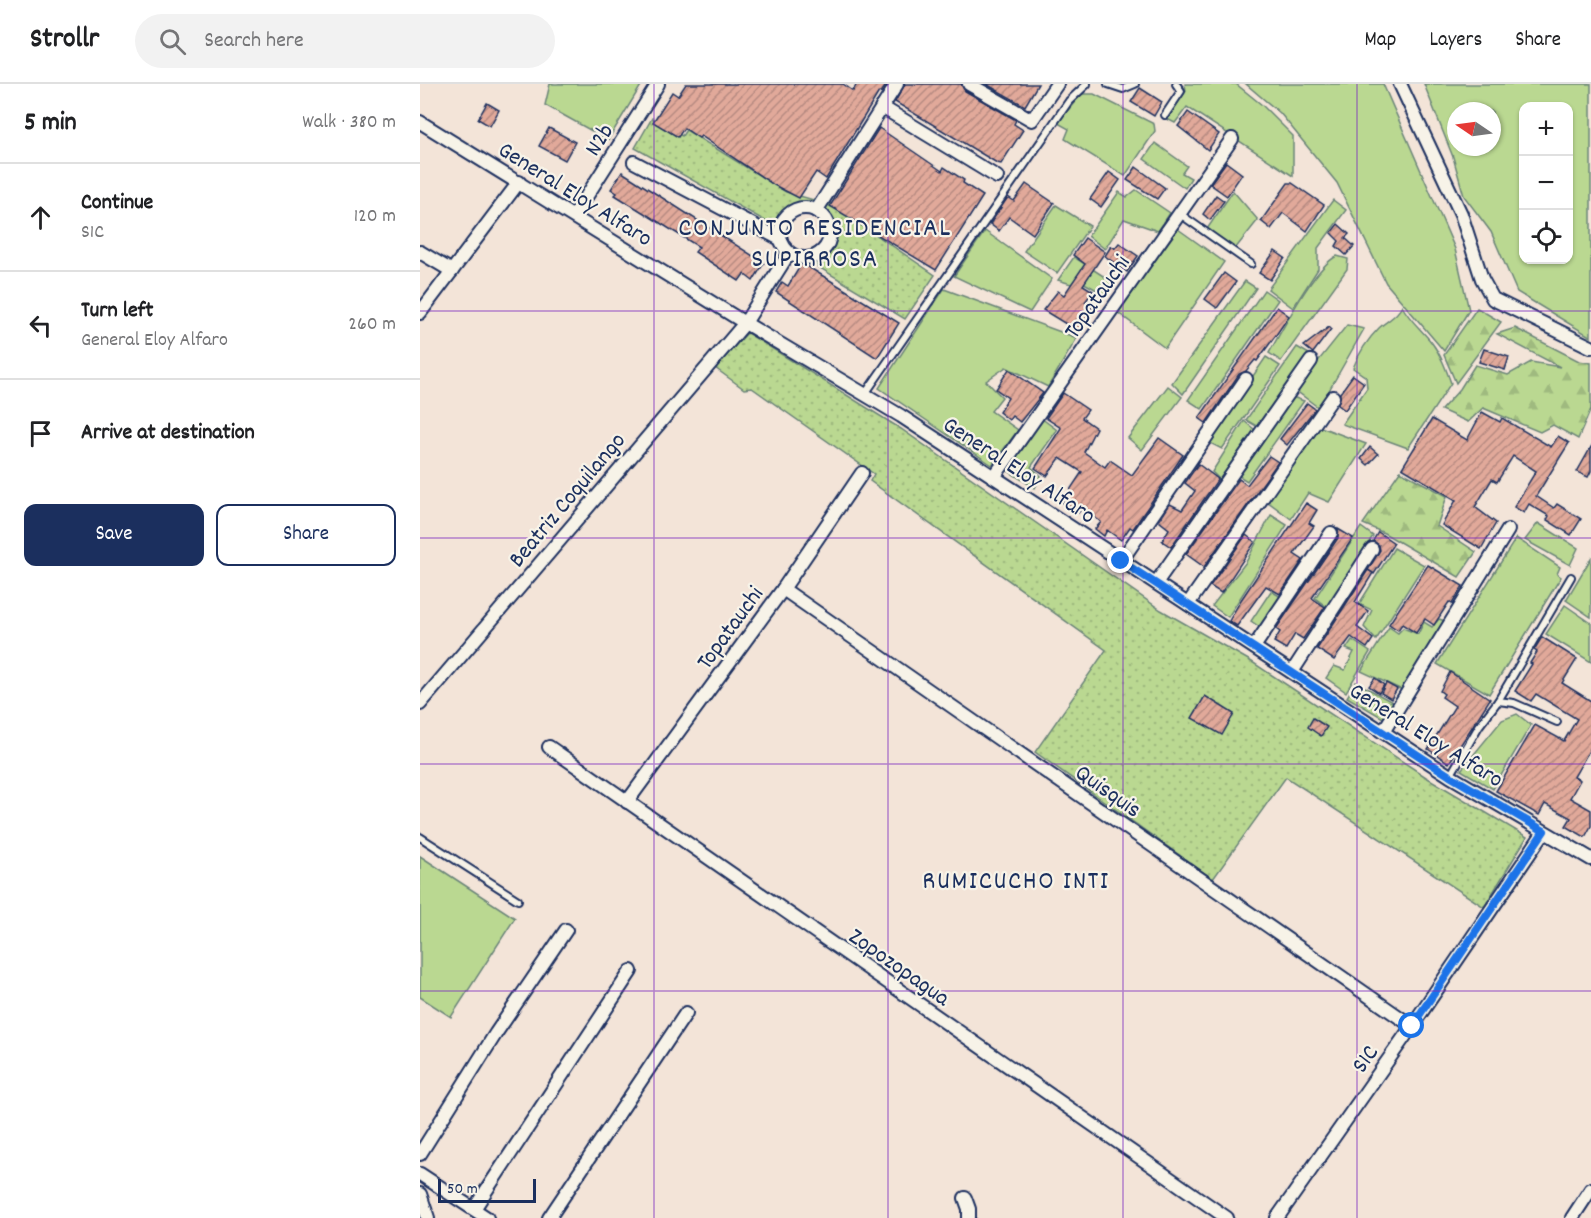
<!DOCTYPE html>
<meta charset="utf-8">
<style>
body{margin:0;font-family:Dekko,sans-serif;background:#f2f2f2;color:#202124}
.controls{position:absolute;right:18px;top:18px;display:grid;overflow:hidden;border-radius:12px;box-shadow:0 2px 4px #0004}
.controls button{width:54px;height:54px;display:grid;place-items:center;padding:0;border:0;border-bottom:2px solid #e0e0e0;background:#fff;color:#202124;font:30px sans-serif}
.compass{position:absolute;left:1027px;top:18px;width:54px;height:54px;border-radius:50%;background:#fff;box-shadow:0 2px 4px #0004;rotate:283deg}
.scale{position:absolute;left:18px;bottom:15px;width:98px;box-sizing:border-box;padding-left:6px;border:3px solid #1b2f5e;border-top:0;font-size:16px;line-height:21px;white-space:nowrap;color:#1b2f5e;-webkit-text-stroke:4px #f7f3e8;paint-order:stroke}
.stop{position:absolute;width:18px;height:18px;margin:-14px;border:4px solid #1a73e8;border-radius:50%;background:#fff}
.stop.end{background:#1a73e8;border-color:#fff;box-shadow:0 2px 6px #0008}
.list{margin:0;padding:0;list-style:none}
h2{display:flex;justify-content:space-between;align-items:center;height:78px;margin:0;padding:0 24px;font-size:26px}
h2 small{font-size:20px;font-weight:400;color:#757577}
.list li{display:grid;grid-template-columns:39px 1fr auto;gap:18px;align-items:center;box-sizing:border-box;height:108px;padding:0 24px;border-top:2px solid #e0e0e0}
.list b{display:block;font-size:22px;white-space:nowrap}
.list p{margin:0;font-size:20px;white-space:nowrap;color:#757577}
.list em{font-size:20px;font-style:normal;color:#757577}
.actions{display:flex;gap:12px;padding:18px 24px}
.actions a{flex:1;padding:14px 0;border:2px solid #1b2f5e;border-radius:12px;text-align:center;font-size:21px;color:#1b2f5e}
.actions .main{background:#1b2f5e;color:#fff}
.icon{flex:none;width:33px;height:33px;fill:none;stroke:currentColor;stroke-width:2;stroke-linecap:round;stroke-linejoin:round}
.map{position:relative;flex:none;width:1171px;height:1134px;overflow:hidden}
header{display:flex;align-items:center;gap:36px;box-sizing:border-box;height:84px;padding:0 30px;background:#fff;border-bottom:2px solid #e0e0e0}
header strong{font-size:28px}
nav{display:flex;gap:33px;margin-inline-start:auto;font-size:21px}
.search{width:420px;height:54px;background:#f2f2f2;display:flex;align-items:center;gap:15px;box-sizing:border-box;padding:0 21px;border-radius:33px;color:#757577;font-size:22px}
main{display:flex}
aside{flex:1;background:#fff}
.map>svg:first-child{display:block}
.green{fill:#bad891;stroke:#6a8478;stroke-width:1.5;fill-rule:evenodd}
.forest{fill:url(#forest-firs);stroke:#6a8478;stroke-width:1.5}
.park{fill:url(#park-dots);stroke:#6a8478;stroke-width:1.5}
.building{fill:url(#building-hatch);stroke:#1b2f5e;stroke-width:1.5}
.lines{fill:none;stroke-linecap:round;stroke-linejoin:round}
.lane-casing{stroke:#1b2f5e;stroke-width:10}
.street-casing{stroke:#1b2f5e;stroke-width:16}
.lane{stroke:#f7f3e8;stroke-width:6}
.street{stroke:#f7f3e8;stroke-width:12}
.route{stroke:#1a73e8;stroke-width:8}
.grid{fill:none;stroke:#7b2cbf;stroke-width:1.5;stroke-opacity:0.55}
.labels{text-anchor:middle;stroke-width:4.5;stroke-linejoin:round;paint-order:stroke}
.street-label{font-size:24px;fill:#1b2f5e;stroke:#f7f3e8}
.quarter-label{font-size:27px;letter-spacing:1.5px;fill:#1b2f5e;stroke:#f7f3e8}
</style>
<header>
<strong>Strollr</strong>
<div class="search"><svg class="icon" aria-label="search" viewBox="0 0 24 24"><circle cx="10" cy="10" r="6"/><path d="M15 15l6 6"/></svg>Search here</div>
<nav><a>Map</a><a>Layers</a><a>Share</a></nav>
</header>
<main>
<aside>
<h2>5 min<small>Walk · 380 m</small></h2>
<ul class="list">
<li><svg class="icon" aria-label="ahead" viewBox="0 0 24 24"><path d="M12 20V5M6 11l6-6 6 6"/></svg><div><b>Continue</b><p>S1C</p></div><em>120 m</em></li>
<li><svg class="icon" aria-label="left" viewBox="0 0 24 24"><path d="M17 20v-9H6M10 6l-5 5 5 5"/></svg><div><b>Turn left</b><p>General Eloy Alfaro</p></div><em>260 m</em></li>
<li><svg class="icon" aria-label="arrive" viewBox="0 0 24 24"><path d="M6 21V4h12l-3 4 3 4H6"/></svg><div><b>Arrive at destination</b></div></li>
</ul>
<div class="actions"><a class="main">Save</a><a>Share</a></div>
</aside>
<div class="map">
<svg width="1171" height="1134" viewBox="0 0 1171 1134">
<defs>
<pattern id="forest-firs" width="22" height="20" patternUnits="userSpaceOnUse" patternTransform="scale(1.5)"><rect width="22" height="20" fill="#bad891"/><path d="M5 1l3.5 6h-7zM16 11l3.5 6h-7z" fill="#9fba7f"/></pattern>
<pattern id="park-dots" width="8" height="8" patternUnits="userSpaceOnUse" patternTransform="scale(1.5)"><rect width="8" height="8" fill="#bad891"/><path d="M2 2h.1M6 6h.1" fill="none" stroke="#9fba7f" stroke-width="1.8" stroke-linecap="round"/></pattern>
<pattern id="building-hatch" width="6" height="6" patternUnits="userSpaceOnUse" patternTransform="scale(1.5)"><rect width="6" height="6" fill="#e1a99a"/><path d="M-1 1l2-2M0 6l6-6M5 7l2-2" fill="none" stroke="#b68a81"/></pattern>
</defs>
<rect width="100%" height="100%" fill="#f3e4d8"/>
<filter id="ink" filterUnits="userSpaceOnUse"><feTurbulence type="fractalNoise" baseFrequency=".0167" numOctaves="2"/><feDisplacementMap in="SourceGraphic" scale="12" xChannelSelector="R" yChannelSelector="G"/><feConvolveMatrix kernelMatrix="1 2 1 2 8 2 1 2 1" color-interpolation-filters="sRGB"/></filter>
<g filter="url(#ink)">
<g class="green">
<path d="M130 0H222L188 56 125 21Z"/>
<path d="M765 0H816L842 21 873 52V92L767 23 755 39 747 35 766 7Z"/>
<path d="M826 0H963L1035 165 1049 226 1024 267 966 199 917 99 860 29Z"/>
<path d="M1004 0H1171V253L1097 208 1071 148 1044 112 1033 73ZM1104 22H1148V176H1104ZM1036 27H1072V63H1036Z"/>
<path d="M661 10H674L734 40 735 47 705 92 645 55 649 45 638 39Z"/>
<path d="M735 59 767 82 762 89 771 94 765 104 724 75Z"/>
<path d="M716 106 750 129 738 147 704 135 685 165 668 152 699 108 707 113Z"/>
<path d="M813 107 838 136 815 165 787 145Z"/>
<path d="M913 116 926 126 898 164V185L873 224 848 205Z"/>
<path d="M636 121 670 142 637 189 604 167Z"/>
<path d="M758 145 804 178 745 264 697 228Z"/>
<path d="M565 147 632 195 610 228 534 192Z"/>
<path d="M917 172 928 175 927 185 861 277 849 269C863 245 894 183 917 172Z"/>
<path d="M654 173 694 199 686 211 657 195 651 200 638 196Z"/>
<path d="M825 197 836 204 763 310 752 299Z"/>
<path d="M524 205 657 254 628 303 586 283 566 297 582 313 571 327 598 346 572 381 459 304Z"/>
<path d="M844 206 858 216 782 325 768 316Z"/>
<path d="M982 222C990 237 1002 246 1012 259 1021 271 1026 285 1031 299L988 364 922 340 947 304 946 293 933 284C939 269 947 256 959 244 968 235 976 234 982 222Z"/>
<path d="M927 241 944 245 899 324 875 306Z"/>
<path d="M877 263 889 270 838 343 826 336Z"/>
<path d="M846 273 860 282 802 365 788 358Z"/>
<path d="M748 302 762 313 722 366 708 354Z"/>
<path d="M869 312 884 317 827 397 816 390Z"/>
<path d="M621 334 637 346 611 383 621 392 615 404 585 385Z"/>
<path d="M824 337 835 346 801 397 792 388Z"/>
<path d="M898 342 946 360 909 418 888 409 871 435 847 417Z"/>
<path d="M851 431 867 441 808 533 792 522 826 478Z"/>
<path d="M1118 439 1158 464 1150 481 1105 456Z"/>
<path d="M941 443 953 452 907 523 895 514Z"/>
<path d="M1096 454 1140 483 1137 490 1141 493 1069 610 1017 580Z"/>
<path d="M974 464 1004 481 956 556 944 543 952 526 939 520Z"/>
<path d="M1171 474V533L1146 516Z"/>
<path d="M851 507 863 514 841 544 831 537Z"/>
<path d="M1145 521 1171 539V578L1126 550Z"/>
<path d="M1019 535 1025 537 982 606 941 587 969 543 978 549 983 544 998 550 1004 538 1012 543Z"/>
<path d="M932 556 950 568 926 608 906 594 914 582 925 586 934 568 926 565Z"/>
<path d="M936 598 974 619 963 634 927 613Z"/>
<path d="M1097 630 1111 641 1073 705 1041 686 1082 636Z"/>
<path d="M0 772 95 834 31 933 0 913Z"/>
</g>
<g class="forest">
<path d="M1057 224 1081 238 1036 299 1024 271Z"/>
<path d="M1095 244 1159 277 1171 279V325L1158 355 1133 341 1120 348 1063 324 1048 338 1021 326 1040 305 1055 281 1088 291 1111 278 1140 283 1077 250Z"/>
<path d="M980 387 1027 412 1017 442 1056 468 1039 493 964 449 943 440Z"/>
</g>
<g class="park">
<path d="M232 34 262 52 266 46 366 108 397 117 394 122 385 119 369 123 356 143 215 64Z"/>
<path d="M408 118 515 191 485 235 390 178C414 169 422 145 403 126Z"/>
<path d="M327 249 481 345 741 526 832 578 1006 693 1107 753 1064 823 866 693 793 795 615 668 686 566 450 397 454 390 332 304 324 305 295 284Z"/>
</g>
<g class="building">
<path d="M266 0H423L433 7 437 0H467L461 9 459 8 406 95 396 88 379 114 354 101 281 52 279 54 264 44 258 53 233 38 252 8 258 12Z"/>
<path d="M485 0H541L545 7 596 36 594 40 603 46 581 80 577 79 475 18Z"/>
<path d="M566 0H618L605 22Z"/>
<path d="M720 4 742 18 734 32 711 18Z"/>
<path d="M67 19 79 26 70 42 58 35Z"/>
<path d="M768 28 799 50 788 66 758 42Z"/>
<path d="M129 44 155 58 145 76 119 62Z"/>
<path d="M459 44 522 87 524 83 544 96 543 99 563 112 516 186 410 122Z"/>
<path d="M806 78 822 90 807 112 790 100Z"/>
<path d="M716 83 745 104 737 115 707 96Z"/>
<path d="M202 88 344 179 333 197 324 190 319 197 275 168 279 163 195 111 197 109 191 105Z"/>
<path d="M689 88 700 96 681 123 670 115Z"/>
<path d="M868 99H872L904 121 887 147 863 129 851 145 841 137Z"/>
<path d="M606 100 634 119 613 150 589 133 579 147 570 140 588 113 594 117Z"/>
<path d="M796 111 804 117 790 136 783 130Z"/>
<path d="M918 140 929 150 925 154 934 162 926 171 916 162 919 157 911 149Z"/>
<path d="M665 154 685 168 663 201 673 207 665 218 673 224 659 248 623 226 638 207 644 211 665 180 653 171Z"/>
<path d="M699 159 718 172 707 188 685 172 691 162 695 164Z"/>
<path d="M855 167 865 174 850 196 839 189Z"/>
<path d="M382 179 479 239 457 274 356 208 362 198 368 202Z"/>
<path d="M804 189 816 198 797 224 785 215Z"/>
<path d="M857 223 869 232 856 251 837 277 835 276 826 287 819 290 786 339 779 334Z"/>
<path d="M909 243 911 245 893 269 884 262Z"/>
<path d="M1064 265 1089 273 1085 286 1059 278Z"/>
<path d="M589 285 623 309 600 338 592 332 589 336 579 328 588 314 576 305Z"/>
<path d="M933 291 944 299 925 326 918 321 920 309Z"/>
<path d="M643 309 668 326 662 334 676 344 664 368 685 383 690 376 712 391 739 354 763 371 713 445 710 443 701 456 687 446 684 452 675 445 681 438 662 424 658 429 642 418 662 388 640 374 627 392 615 384 641 344 626 334Z"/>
<path d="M887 319 895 325 867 361 860 355Z"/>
<path d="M1062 328 1080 338 1082 334 1131 363 1138 352 1149 359 1116 412 1134 424 1137 420 1161 435 1151 451 1127 436 1129 432 1109 420 1104 429 1094 423 1116 387 1093 372 1077 398 1072 395 1055 423 1076 439 1061 465 1022 441 1036 416 982 384 1012 335 1047 356Z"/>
<path d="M950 363 958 370 948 381 941 375Z"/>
<path d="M1171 363V387L1168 393 1157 388Z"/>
<path d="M849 372 858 378 784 483 766 470 819 395 827 401Z"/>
<path d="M778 380 798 395 751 463 742 457 749 445 739 437 750 420 762 426 775 407 765 399Z"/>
<path d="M886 419 897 426 889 439 894 442 874 470 883 476 860 510 846 502 817 542 809 537 821 516Z"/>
<path d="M918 445 933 454 892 514 905 523 883 555 875 550 866 565 854 558 860 548 856 545 918 454Z"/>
<path d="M958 448 974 459 954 490 948 486 960 466 959 461 953 457Z"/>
<path d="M826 451 835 458 801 509 790 502Z"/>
<path d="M1008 481 1043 502 1032 520 1029 518 1014 541 1005 535 996 549 982 540 978 546 969 540Z"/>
<path d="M948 486 953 489 935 518 948 527 937 543 953 555 947 564 931 553 914 576 897 565Z"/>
<path d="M1122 553 1157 575 1142 599 1171 617V663L1154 693 1160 696 1150 714 1171 726V742L1165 753 1146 742 1151 734 1125 720 1119 731 1076 707 1115 641 1144 657 1157 635 1116 610 1111 617 1095 607 1112 580 1110 579 1117 568 1114 566Z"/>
<path d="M1030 588 1070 615 1029 679 1008 665 1035 622 1022 613 1024 610 1020 607Z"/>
<path d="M955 594 964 601 959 609 949 602Z"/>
<path d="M966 599 977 605 971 615 961 609Z"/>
<path d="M785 612 814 630 802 651 772 634Z"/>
<path d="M893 634 907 643 901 652 888 643Z"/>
</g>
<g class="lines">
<g class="lane-casing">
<g id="lane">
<path d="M688 0 703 5 715 0"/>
<path d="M745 31 761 7 756 0"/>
<path d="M760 130 831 180"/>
<path d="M445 310 649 17 667 0"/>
<path d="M1078 617 1151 493"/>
<path d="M1030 692 1059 642 1078 617 1094 619 1137 638"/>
<path d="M0 753 98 816"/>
</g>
</g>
<g class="street-casing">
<g id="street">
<path d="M549 0 612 36 637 0"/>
<path d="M980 0 1041 130 1062 195 1073 215 1171 263"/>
<path d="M462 23 577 93"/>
<path d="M0 38 325 239 481 332 1030 692 1171 775"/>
<path d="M214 78 360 155"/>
<circle cx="385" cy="149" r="25"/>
<path d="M396 127 477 0"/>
<path d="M154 132 238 0"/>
<path d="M0 168 32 187"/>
<path d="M0 229 99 98"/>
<path d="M574 393 812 55"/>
<path d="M701 477 826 295"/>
<path d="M736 499 891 277"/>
<path d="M363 505 992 942"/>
<path d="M768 520 913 313"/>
<path d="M834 563 911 449"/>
<path d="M872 588 952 465"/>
<path d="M0 620 325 239 369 169"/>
<path d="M963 648 1088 446"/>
<path d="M129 663 807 1134"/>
<path d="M207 718 363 505 442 389"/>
<path d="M0 1070 76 949 146 846"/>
<path d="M0 1090 67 1134"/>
<path d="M0 1110 8 1134"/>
<path d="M545 1114 549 1125V1134"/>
<path d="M54 1125 211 887"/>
<path d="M129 1134 266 929"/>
<path d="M857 1134 992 942 1124 748"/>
<path d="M1152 1134 1171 1105"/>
</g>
</g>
<use href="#lane" class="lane"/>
<use href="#street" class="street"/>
</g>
</g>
<g class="lines" filter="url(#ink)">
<path class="route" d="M701 477 1030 692 1124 747 992 942"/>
</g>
<path class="grid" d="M234 0V1134M468 0V1134M703 0V1134M937 0V1134M0 227H1171M0 454H1171M0 680H1171M0 907H1171"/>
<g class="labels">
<g class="street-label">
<text transform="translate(178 55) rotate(-58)" y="8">N2b</text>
<text transform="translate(156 109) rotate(32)" y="8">General Eloy Alfaro</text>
<text transform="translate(676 212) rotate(-55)" y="8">Topatauchi</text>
<text transform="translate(600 385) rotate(33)" y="8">General Eloy Alfaro</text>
<text transform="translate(146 415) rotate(-50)" y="8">Beatriz Coquilango</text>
<text transform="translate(309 543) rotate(-54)" y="8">Topatauchi</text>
<text transform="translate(1007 650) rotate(32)" y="8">General Eloy Alfaro</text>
<text transform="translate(689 706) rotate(35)" y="8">Quisquis</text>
<text transform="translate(480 882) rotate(35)" y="8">Zopozopagua</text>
<text transform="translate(944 974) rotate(-55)" y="8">S1C</text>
</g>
<g class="quarter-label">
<text x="395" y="151">CONJUNTO RESIDENCIAL<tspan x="395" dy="31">SUPIRROSA</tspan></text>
<text x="596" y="804">RUMICUCHO INTI</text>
</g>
</g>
</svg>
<div class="controls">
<button>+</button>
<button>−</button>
<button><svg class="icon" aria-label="locate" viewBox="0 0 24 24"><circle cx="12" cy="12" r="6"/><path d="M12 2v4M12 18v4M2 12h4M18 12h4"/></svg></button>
</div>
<svg class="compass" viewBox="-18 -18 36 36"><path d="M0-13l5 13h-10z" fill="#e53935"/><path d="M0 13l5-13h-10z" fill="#757577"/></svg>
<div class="scale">50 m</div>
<div class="stop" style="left:992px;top:942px"></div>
<div class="stop end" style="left:701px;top:477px"></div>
</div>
</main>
